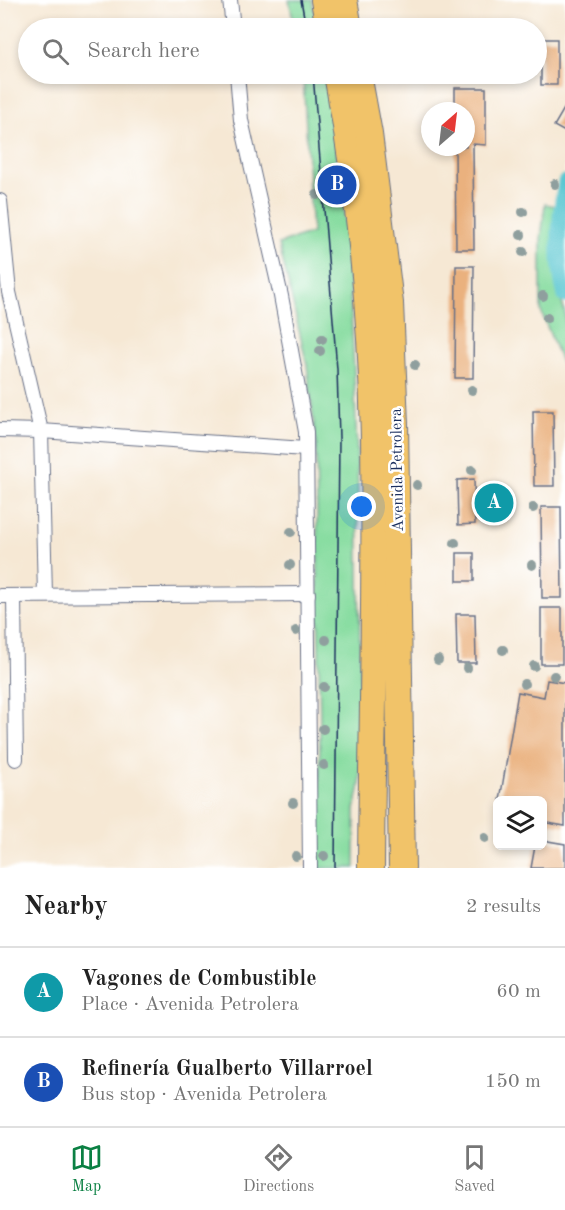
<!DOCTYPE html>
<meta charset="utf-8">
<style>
body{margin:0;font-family:"Old Standard TT",serif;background:#f6f6f6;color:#222}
.controls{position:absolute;right:18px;bottom:18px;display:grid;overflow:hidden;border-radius:9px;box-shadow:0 3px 9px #0003}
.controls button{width:54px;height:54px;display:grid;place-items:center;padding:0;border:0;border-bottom:2px solid #e0e0e0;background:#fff;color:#222;font:30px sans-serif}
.compass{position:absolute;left:421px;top:102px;width:54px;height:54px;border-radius:50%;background:#fff;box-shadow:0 3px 9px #0003;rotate:28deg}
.you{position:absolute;left:362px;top:507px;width:21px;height:21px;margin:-15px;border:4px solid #fff;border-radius:50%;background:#1a73e8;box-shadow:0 0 0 9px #1a73e833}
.badge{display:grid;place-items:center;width:39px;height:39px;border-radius:50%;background:#0b8043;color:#fff;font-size:20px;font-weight:700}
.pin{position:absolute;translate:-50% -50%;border:3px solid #fff;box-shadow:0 2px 6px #0006}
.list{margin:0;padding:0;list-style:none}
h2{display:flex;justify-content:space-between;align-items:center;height:78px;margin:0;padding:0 24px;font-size:26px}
h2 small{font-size:20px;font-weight:400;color:#767676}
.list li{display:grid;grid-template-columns:39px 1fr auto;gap:18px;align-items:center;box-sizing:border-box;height:90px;padding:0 24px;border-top:2px solid #e0e0e0}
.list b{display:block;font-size:22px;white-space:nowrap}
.list p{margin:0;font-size:20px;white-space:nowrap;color:#767676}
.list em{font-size:20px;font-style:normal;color:#767676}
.icon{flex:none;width:33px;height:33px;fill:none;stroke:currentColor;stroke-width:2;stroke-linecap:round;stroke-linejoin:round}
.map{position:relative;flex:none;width:565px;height:868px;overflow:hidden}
.search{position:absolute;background:#fff;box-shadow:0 3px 9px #0003;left:18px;right:18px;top:18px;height:66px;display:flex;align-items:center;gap:15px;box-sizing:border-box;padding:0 21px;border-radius:33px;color:#767676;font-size:22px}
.sheet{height:258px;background:#fff}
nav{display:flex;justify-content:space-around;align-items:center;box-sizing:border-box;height:84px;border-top:2px solid #e0e0e0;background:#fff;font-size:16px;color:#767676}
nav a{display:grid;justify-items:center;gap:3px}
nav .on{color:#0b8043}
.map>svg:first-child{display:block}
.green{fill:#84db9e;stroke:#50857e;stroke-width:1.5}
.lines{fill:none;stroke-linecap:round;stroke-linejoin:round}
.canal{stroke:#5bc7d2;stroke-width:15}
.building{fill:#eab17e}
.street-casing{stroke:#687087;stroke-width:16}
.highway-casing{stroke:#687087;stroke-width:28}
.street{stroke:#fff;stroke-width:14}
.highway{stroke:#f1c369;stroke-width:26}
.tram{stroke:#1b2f5e;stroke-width:1.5}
.tree{fill:#8f9f9e}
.labels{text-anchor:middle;stroke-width:5;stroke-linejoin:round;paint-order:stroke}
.street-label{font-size:16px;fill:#1b2f5e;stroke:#fff}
</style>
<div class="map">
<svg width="565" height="868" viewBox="0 0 565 868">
<rect width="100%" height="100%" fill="#fff"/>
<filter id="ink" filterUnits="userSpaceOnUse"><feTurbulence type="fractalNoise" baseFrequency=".0167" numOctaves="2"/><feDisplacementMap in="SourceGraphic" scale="12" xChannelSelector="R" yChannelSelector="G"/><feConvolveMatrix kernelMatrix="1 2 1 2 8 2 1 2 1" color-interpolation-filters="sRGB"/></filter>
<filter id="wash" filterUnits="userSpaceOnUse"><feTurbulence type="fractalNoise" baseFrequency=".008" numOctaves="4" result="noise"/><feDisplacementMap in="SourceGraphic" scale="24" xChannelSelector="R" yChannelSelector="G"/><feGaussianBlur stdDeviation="1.35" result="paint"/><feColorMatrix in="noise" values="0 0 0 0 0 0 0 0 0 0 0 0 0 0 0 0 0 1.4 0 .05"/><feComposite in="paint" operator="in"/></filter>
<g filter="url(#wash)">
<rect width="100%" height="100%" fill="#f6e8d4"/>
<g class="green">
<path d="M289 0H312L317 28H295Z"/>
<path d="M303 74H326C333 127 342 182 346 236 360 418 360 602 360 785L355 810V868H318L320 731 316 441 307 365 279 244 312 233Z"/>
<path d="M545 204 556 206 554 255 558 290 565 313V372L541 311V239Z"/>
</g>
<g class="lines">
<path class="canal" d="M565 182C558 220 555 259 565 296"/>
</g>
<g id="blocks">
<g class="building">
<rect x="541" y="39" width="16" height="46"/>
<path d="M455 88H486V145L473 144 474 249H456L455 147H466V111H455Z"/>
<path d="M565 107V132L554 126Z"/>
<path d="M456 266H474L473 378H455Z"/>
<path d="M533 411H553L554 486H534Z"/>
<path d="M474 479 475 524 458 525 457 480Z"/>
<path d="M541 507H561L562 598H542Z"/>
<rect x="457" y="553" width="17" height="28"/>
<rect x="541" y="608" width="21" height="56"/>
<path d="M456 614H475L476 663H457Z"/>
<path d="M547 680 565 683V826L542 822V800H500L518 692 544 697Z"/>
<path d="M542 840 565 844V868H531L535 846H542Z"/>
</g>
</g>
</g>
<g filter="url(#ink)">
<use href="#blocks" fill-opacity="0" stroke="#687087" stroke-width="1.5"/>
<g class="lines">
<g class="street-casing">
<g id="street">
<path d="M230 0 233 28"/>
<path d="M237 74 241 120 281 296 306 432 310 868"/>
<path d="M0 201 9 292 41 431 45 595"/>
<path d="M0 430 41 431 305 449"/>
<path d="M0 596 308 594"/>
<path d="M14 596 16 759"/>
</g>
</g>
<g class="highway-casing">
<g id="highway">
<path d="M324 0 329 28"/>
<path d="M344 0 349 28"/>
<path d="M337 74C359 193 372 316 374 438 376 581 372 725 371 868"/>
<path d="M358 74 369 134 390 303 395 424 402 868"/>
</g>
</g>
<use href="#street" class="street"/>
<use href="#highway" class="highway"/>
<g class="tram">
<path d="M301 0 306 28"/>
<path d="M313 74 337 369 339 438 335 868"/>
</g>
</g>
<g class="tree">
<circle cx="555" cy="184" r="5"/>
<circle cx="317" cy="195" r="5"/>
<circle cx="523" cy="212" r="5"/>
<circle cx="521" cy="235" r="5"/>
<circle cx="523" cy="252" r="5"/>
<circle cx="543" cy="296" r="5"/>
<circle cx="547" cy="318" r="5"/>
<circle cx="322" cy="339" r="5"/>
<circle cx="320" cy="351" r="5"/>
<circle cx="415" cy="365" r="5"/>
<circle cx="472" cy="390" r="5"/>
<circle cx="472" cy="470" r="5"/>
<circle cx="417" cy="485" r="5"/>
<circle cx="533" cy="508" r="5"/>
<circle cx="291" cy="532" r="5"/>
<circle cx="455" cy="543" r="5"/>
<circle cx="290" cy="565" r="5"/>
<circle cx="532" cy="565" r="5"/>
<circle cx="296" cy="631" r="5"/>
<circle cx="326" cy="640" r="5"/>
<circle cx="503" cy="650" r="5"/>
<circle cx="438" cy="660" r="5"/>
<circle cx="534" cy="666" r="5"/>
<circle cx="467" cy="668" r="5"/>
<circle cx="554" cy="676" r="5"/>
<circle cx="524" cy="684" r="5"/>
<circle cx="324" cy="687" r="5"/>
<circle cx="323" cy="729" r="5"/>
<circle cx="324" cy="765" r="5"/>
<circle cx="293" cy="803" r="5"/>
<circle cx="485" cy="838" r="5"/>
<circle cx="296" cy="856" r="5"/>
<circle cx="324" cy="856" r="5"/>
</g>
</g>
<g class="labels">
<g class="street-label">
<text transform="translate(396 470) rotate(-91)" y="6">Avenida Petrolera</text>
</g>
</g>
</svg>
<div class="controls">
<button><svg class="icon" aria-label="layers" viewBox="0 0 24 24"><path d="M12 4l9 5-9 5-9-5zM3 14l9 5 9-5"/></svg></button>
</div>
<svg class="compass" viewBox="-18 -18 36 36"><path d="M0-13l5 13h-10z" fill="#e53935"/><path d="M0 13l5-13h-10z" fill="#767676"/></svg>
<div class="you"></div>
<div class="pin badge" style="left:494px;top:503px;background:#0f9aa8">A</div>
<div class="pin badge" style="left:337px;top:185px;background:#1a4fb4">B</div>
<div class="search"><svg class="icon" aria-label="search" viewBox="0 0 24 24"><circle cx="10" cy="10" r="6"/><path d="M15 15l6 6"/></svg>Search here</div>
</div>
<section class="sheet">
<h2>Nearby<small>2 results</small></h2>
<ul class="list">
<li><span class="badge" style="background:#0f9aa8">A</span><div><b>Vagones de Combustible</b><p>Place · Avenida Petrolera</p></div><em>60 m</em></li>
<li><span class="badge" style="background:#1a4fb4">B</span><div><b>Refinería Gualberto Villarroel</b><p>Bus stop · Avenida Petrolera</p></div><em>150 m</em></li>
</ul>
</section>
<nav>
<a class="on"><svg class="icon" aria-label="map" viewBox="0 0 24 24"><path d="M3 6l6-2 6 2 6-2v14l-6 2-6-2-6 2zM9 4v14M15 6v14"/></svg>Map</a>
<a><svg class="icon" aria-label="directions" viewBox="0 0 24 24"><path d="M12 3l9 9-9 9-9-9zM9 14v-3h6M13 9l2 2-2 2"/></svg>Directions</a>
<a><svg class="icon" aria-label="saved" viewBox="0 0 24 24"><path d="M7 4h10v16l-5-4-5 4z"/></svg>Saved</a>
</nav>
